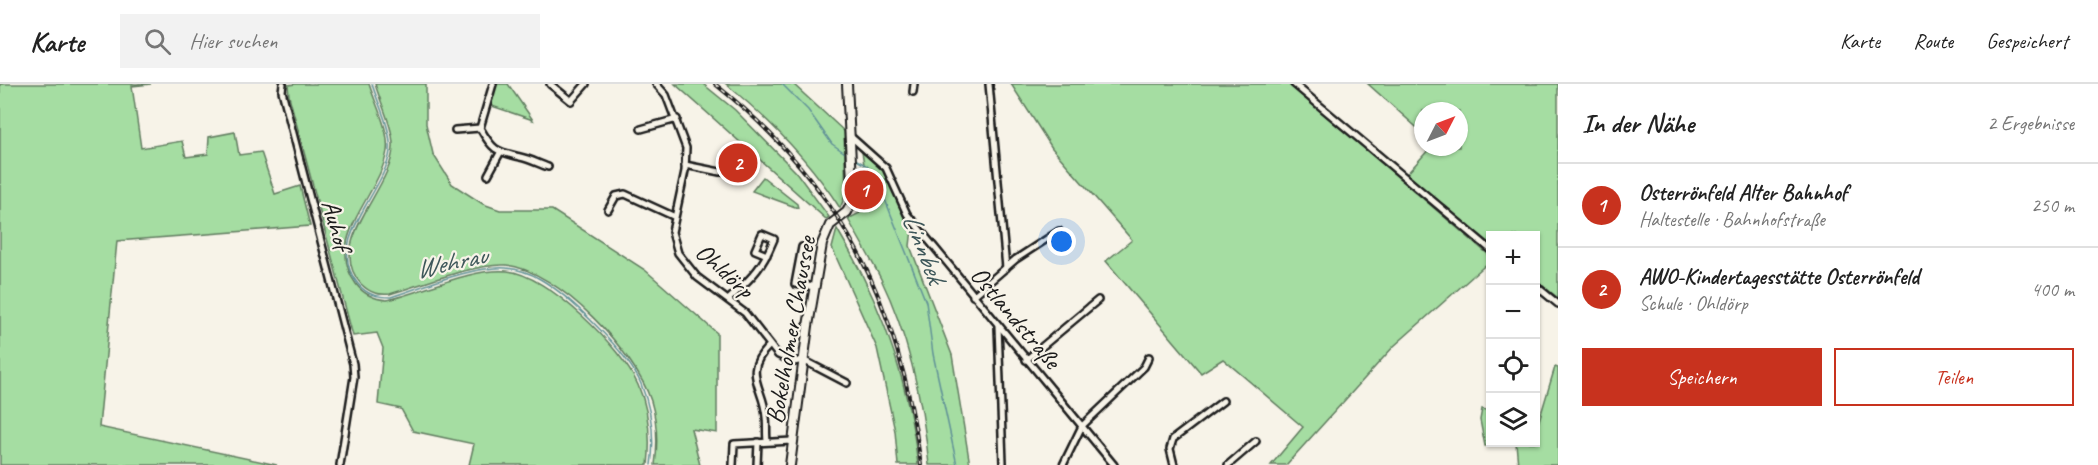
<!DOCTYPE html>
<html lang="de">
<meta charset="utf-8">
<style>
body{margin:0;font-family:Caveat,sans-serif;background:#f2f2f2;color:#222}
.controls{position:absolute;right:18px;bottom:18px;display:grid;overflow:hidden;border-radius:0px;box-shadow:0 2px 4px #0004}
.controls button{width:54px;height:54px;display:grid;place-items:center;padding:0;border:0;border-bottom:2px solid #e0e0e0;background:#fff;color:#222;font:30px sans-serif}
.compass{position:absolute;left:1414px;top:18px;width:54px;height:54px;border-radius:50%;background:#fff;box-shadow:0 2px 4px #0004;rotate:48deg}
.you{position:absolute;left:1062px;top:158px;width:21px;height:21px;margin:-15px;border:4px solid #fff;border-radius:50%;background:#1a73e8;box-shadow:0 0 0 9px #1a73e833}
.badge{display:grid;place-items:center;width:39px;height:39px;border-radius:50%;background:#c8321e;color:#fff;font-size:20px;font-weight:700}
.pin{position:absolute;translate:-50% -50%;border:3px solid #fff;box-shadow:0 2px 6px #0006}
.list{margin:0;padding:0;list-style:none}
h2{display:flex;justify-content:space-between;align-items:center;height:78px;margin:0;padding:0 24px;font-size:26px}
h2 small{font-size:20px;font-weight:400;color:#767676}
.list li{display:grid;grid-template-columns:39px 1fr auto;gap:18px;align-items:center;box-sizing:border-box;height:84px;padding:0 24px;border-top:2px solid #e0e0e0}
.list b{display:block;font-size:22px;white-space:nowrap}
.list p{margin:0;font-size:20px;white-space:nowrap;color:#767676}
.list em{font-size:20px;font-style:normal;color:#767676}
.actions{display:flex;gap:12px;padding:18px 24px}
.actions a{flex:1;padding:14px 0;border:2px solid #c8321e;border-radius:0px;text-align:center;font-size:21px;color:#c8321e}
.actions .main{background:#c8321e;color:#fff}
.icon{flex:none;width:33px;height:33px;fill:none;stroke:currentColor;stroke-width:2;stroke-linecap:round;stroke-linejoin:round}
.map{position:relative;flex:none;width:1558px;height:381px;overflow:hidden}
header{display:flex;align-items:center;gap:36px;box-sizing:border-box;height:84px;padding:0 30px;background:#fff;border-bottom:2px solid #e0e0e0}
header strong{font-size:28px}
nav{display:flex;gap:33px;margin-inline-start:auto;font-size:21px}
.search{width:420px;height:54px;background:#f2f2f2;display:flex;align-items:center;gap:15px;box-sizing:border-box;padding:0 21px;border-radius:0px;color:#767676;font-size:22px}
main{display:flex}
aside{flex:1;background:#fff}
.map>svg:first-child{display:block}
.green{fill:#a5dda2;stroke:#607c5f;stroke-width:1.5}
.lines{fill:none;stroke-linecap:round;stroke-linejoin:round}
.stream{stroke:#619297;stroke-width:1.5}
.street-casing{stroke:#1c1c1c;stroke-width:10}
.secondary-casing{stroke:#1c1c1c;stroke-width:12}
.street{stroke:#f7f3e8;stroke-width:5}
.secondary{stroke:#f7f3e8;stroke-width:8}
.rail-casing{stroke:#1c1c1c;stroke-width:4}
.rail{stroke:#f7f3e8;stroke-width:1.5;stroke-dasharray:4.5;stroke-linecap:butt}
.labels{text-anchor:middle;stroke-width:4.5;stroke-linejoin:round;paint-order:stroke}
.street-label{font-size:26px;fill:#1c1c1c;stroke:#f7f3e8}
.water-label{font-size:27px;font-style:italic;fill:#3e575a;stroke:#f7f3e8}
</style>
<header>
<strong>Karte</strong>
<div class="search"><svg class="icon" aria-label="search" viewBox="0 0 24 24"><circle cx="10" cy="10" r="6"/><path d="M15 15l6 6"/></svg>Hier suchen</div>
<nav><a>Karte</a><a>Route</a><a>Gespeichert</a></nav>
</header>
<main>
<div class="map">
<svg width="1558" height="381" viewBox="0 0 1558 381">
<rect width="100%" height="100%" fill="#f7f3e8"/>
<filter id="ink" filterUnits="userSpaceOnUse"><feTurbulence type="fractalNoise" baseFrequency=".0167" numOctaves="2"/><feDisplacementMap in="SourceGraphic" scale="12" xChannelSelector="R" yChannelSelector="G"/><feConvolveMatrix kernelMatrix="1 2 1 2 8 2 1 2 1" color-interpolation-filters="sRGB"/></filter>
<g filter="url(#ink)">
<g class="green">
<path d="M0 0H151L132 2 141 64 182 57 186 73 208 70 209 53 235 48 239 71 261 68 275 110 300 102 310 142 117 157 99 343 277 381H0Z"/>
<path d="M296 0H369C375 19 390 47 387 67 380 111 323 155 356 200 364 211 374 215 387 216 424 208 469 184 507 187 547 190 622 264 638 301 649 326 651 354 648 381H469L474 360 413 347 401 325 378 320 383 264 377 249 353 252 289 12 288 1Z"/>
<path d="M375 0H426V40L433 70 452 100 483 120 500 126H552L645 186 717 249V349L691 345 700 381H655C658 360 657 337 651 317 636 269 558 186 506 181 475 179 421 201 390 210 378 211 370 209 361 200 324 159 392 106 393 63 394 46 380 17 375 0Z"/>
<path d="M496 0H508L533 36 489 21Z"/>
<path d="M675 0H703L735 26 796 88 829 133 826 135Z"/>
<path d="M726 0H793L844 47 846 110 840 124C809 76 770 36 726 0Z"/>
<path d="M1011 0H1289L1490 172V177L1394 262 1286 381H1271L1303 343 1223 275 1201 289 1106 177 1132 156 1052 64Z"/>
<path d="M1368 0H1558V214L1536 196V152H1490V159L1406 91 1431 63H1459V27H1423V49Z"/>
<path d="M862 68 883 85 912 145 910 162 952 271 970 381H929C923 318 909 253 881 195 871 175 859 155 848 135L871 123Z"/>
<path d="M763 93 797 120 798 124 752 107Z"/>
<path d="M837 145C881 218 909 296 918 381H898L895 347 877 264 832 164Z"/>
<path d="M1555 283 1558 284V381H1518L1516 359 1485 362 1480 336 1482 325 1490 327V358H1536V340H1538Z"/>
</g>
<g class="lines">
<g class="stream">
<path d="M372 0C378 20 392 46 390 67 385 109 323 158 358 200 367 211 377 213 391 213 423 203 472 182 506 184 517 185 530 189 540 195 570 212 628 269 641 300 651 325 655 354 651 381"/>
<path d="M782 0 808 26 832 60 848 71"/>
<path d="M855 75 867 82 876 93 926 218 933 270 957 381"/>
</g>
<g class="street-casing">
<g id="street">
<path d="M283 0 282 7 353 280 354 293 340 381"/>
<path d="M493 0 480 44C493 67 496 67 520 73 530 75 539 80 548 83"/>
<path d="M550 0 571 17 586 0"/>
<path d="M656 0 666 11 686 64 685 87 672 148 678 169 697 193 745 229 778 271 794 278 803 276 847 299"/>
<path d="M989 0 1006 184"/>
<path d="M1294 0 1490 165"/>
<path d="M913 8 914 0"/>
<path d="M641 45 677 35"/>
<path d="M455 46 480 44"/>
<path d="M849 51 886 84 907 130 1114 381"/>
<path d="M685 81 720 88"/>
<path d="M488 91 500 69"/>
<path d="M608 126 616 112 625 110 673 132"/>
<path d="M802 163 795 200 815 203"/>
<path d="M1536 202 1558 220"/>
<path d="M973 212 1016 175 1059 147"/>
<path d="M729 215C752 193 762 185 774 155L762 150 755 166 767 171"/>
<path d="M998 242 1003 379"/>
<path d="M1026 276 1098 216"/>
<path d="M767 357C766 349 767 341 766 333 764 303 741 289 769 262"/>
<path d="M733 381 734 360 792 357"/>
<path d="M757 381 758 358"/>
<path d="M1063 381 1082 342 1144 283 1149 273"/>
<path d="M1174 381 1170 365 1173 355 1223 317"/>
<path d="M1228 381 1256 357"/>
</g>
</g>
<g class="secondary-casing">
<path id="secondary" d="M790 381 808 242 822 160 830 141 847 128 853 116 847 0"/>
</g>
<use href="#street" class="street"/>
<use href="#secondary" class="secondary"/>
<g class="rail-casing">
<path id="rail" d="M715 0C843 102 900 221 921 381"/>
</g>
<use href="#rail" class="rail"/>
</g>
</g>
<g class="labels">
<g class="street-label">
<text transform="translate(337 141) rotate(75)" y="9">Auhof</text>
<text transform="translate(725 186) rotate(42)" y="9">Ohldörp</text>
<text transform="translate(1016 233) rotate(50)" y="9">Ostlandstraße</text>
<text transform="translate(790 246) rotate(-80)" y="9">Bokelholmer Chaussee</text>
</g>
<g class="water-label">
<text transform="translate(924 164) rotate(68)" y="9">Linnbek</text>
<text transform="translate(451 178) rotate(-12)" y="9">Wehrau</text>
</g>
</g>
</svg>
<div class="controls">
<button>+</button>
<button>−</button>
<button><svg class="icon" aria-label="locate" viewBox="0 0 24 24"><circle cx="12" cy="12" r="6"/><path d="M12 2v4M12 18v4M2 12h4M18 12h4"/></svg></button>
<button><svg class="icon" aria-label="layers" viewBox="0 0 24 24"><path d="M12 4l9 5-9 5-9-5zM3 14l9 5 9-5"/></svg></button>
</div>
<svg class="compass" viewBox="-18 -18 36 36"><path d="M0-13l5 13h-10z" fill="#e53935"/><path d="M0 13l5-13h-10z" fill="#767676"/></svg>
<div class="you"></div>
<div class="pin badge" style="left:864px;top:106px">1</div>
<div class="pin badge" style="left:738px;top:79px">2</div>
</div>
<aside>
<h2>In der Nähe<small>2 Ergebnisse</small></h2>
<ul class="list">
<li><span class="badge">1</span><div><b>Osterrönfeld Alter Bahnhof</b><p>Haltestelle · Bahnhofstraße</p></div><em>250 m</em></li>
<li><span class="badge">2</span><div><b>AWO-Kindertagesstätte Osterrönfeld</b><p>Schule · Ohldörp</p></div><em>400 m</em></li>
</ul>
<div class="actions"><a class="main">Speichern</a><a>Teilen</a></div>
</aside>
</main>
